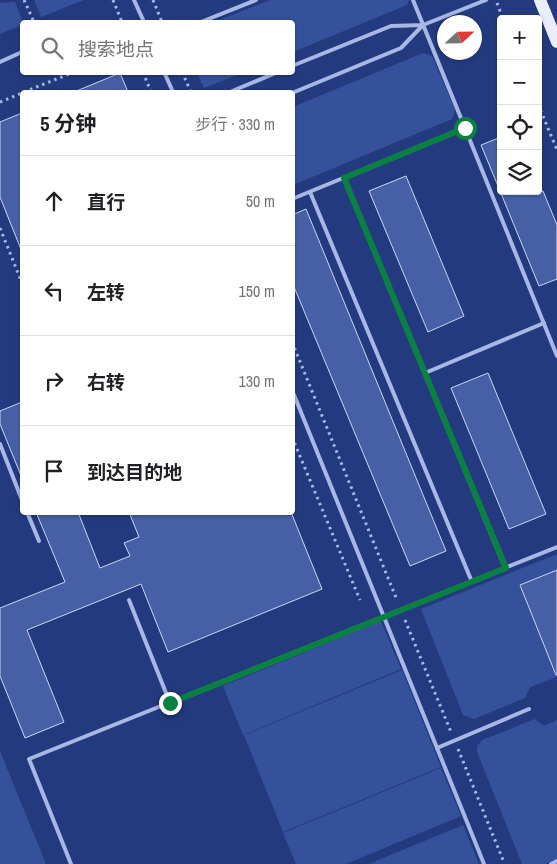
<!DOCTYPE html>
<html lang="zh">
<meta charset="utf-8">
<style>
body{margin:0;font-family:"Archivo Narrow","Noto Sans SC",sans-serif;background:#f6f6f6;color:#202124}
.controls{position:absolute;right:15px;top:15px;display:grid;overflow:hidden;border-radius:5px;box-shadow:0 1px 4px #0004}
.controls button{width:45px;height:45px;display:grid;place-items:center;padding:0;border:0;border-bottom:1px solid #e0e0e0;background:#fff;color:#202124;font:25px sans-serif}
.compass{position:absolute;left:437px;top:15px;width:45px;height:45px;border-radius:50%;background:#fff;box-shadow:0 1px 4px #0004;rotate:68deg}
.stop{position:absolute;width:15px;height:15px;margin:-11px;border:4px solid #0b8043;border-radius:50%;background:#fff}
.stop.end{background:#0b8043;border-color:#fff;box-shadow:0 1px 5px #0008}
.list{margin:0;padding:0;list-style:none}
h2{display:flex;justify-content:space-between;align-items:center;height:65px;margin:0;padding:0 20px;font-size:21px}
h2 small{font-size:16px;font-weight:400;color:#757577}
.list li{display:grid;grid-template-columns:32px 1fr auto;gap:15px;align-items:center;box-sizing:border-box;height:90px;padding:0 20px;border-top:1px solid #e0e0e0}
.list b{display:block;font-size:19px;white-space:nowrap}
.list em{font-size:16px;font-style:normal;color:#757577}
.icon{flex:none;width:28px;height:28px;fill:none;stroke:currentColor;stroke-width:2;stroke-linecap:round;stroke-linejoin:round}
.map{position:relative;flex:none;width:557px;height:864px;overflow:hidden}
.search{position:absolute;background:#fff;box-shadow:0 1px 4px #0004;left:20px;top:20px;width:275px;height:55px;display:flex;align-items:center;gap:12px;box-sizing:border-box;padding:0 18px;border-radius:5px;color:#757577;font-size:19px}
.panel{position:absolute;background:#fff;box-shadow:0 1px 4px #0004;left:20px;top:90px;width:275px;height:425px;border-radius:5px}
.map>svg:first-child{display:block}
.green{fill:#36519c}
.building{fill:#4760a5;stroke:#cbd6f5}
.lines{fill:none;stroke-linecap:round;stroke-linejoin:round}
.path{stroke:#a8b8e6;stroke-width:3;stroke-dasharray:2.5 4;stroke-linecap:butt}
.lane{stroke:#a8b8e6;stroke-width:4}
.primary{stroke:#e9edfd;stroke-width:12}
.route{stroke:#0b8043;stroke-width:6}
</style>
<div class="map">
<svg width="557" height="864" viewBox="0 0 557 864">
<rect width="100%" height="100%" fill="#233a7e"/>
<g class="green">
<path d="M34 0H84L41 17Z"/>
<path d="M270 0H409L407 5 293 52 292 22H215Z"/>
<path d="M15 2 23 22 22 25 0 34V3Z"/>
<path d="M423 53 432 56 455 110 452 119 293 185V107Z"/>
<path d="M197 73H242L204 88Z"/>
<path d="M557 554V570L520 585 557 677 530 687 525 698 474 719 463 715 421 609Z"/>
<path d="M381 621 401 669 243 735 223 686Z"/>
<path d="M402 670 441 767 283 832 244 735Z"/>
<path d="M535 719 544 726 557 720V859L545 864H522L477 752V746L482 740Z"/>
<path d="M0 751 46 864H0Z"/>
<path d="M441 768 461 816 346 864H296L283 833Z"/>
<path d="M463 825 479 864H369Z"/>
</g>
<g class="building">
<path d="M120 73 128 92H74Z"/>
<path d="M22 113V252L0 197V122Z"/>
<path d="M501 137V191H500L481 145Z"/>
<path d="M406 176 464 316 428 332 369 191Z"/>
<path d="M500 191H543L557 225V279L539 286Z"/>
<path d="M306 209 446 551 410 566 292 282V215Z"/>
<path d="M488 373 546 514 509 529 451 388Z"/>
<path d="M22 402V478L0 424V411Z"/>
<path d="M36 512H78L100 568 130 556 124 543 139 537 129 512H291L322 589 168 652 141 584 27 630 64 722 25 738 0 676V608L65 582Z"/>
<path d="M557 570V675H556L520 585Z"/>
</g>
<g class="lines">
<g class="path">
<path d="M24 0 34 22"/>
<path d="M113 0 122 22"/>
<path d="M153 0 162 22"/>
<path d="M497 3 503 19"/>
<path d="M143 72 151 92"/>
<path d="M182 72 191 92"/>
<path d="M24 92 74 72"/>
<path d="M0 102 22 93"/>
<path d="M538 104 557 150"/>
<path d="M0 228 22 283"/>
<path d="M292 342 397 600"/>
<path d="M292 437 360 600"/>
<path d="M405 620 451 732"/>
<path d="M458 749 503 860"/>
</g>
<g class="lane">
<path d="M134 0 144 22"/>
<path d="M201 22 256 0"/>
<path d="M0 62 22 52"/>
<path d="M292 66 391 26 423 25 486 0"/>
<path d="M164 72 173 92"/>
<path d="M230 92 278 72"/>
<path d="M292 93 401 48 423 25"/>
<path d="M465 128 557 356"/>
<path d="M344 178 505 568"/>
<path d="M310 192 472 582"/>
<path d="M292 199 465 128 413 0"/>
<path d="M425 373 544 323"/>
<path d="M292 390 484 864"/>
<path d="M0 444 22 500"/>
<path d="M27 512 39 541"/>
<path d="M129 600 170 703"/>
<path d="M437 748 529 709"/>
<path d="M71 864 29 759 557 547"/>
<path d="M551 864 557 861"/>
</g>
<path class="primary" d="M540 0 557 42"/>
</g>
<g class="lines">
<path class="route" d="M170 703 506 568 344 178 465 128"/>
</g>
</svg>
<div class="controls">
<button>+</button>
<button>−</button>
<button><svg class="icon" aria-label="locate" viewBox="0 0 24 24"><circle cx="12" cy="12" r="6"/><path d="M12 2v4M12 18v4M2 12h4M18 12h4"/></svg></button>
<button><svg class="icon" aria-label="layers" viewBox="0 0 24 24"><path d="M12 4l9 5-9 5-9-5zM3 14l9 5 9-5"/></svg></button>
</div>
<svg class="compass" viewBox="-18 -18 36 36"><path d="M0-13l5 13h-10z" fill="#e53935"/><path d="M0 13l5-13h-10z" fill="#757577"/></svg>
<div class="stop" style="left:465px;top:128px"></div>
<div class="stop end" style="left:170px;top:703px"></div>
<div class="search"><svg class="icon" aria-label="search" viewBox="0 0 24 24"><circle cx="10" cy="10" r="6"/><path d="M15 15l6 6"/></svg>搜索地点</div>
<section class="panel">
<h2>5 分钟<small>步行 · 330 m</small></h2>
<ul class="list">
<li><svg class="icon" aria-label="ahead" viewBox="0 0 24 24"><path d="M12 20V5M6 11l6-6 6 6"/></svg><div><b>直行</b></div><em>50 m</em></li>
<li><svg class="icon" aria-label="left" viewBox="0 0 24 24"><path d="M17 20v-9H6M10 6l-5 5 5 5"/></svg><div><b>左转</b></div><em>150 m</em></li>
<li><svg class="icon" aria-label="right" viewBox="0 0 24 24"><path d="M7 20v-9h11M14 6l5 5-5 5"/></svg><div><b>右转</b></div><em>130 m</em></li>
<li><svg class="icon" aria-label="arrive" viewBox="0 0 24 24"><path d="M6 21V4h12l-3 4 3 4H6"/></svg><div><b>到达目的地</b></div></li>
</ul>
</section>
</div>
